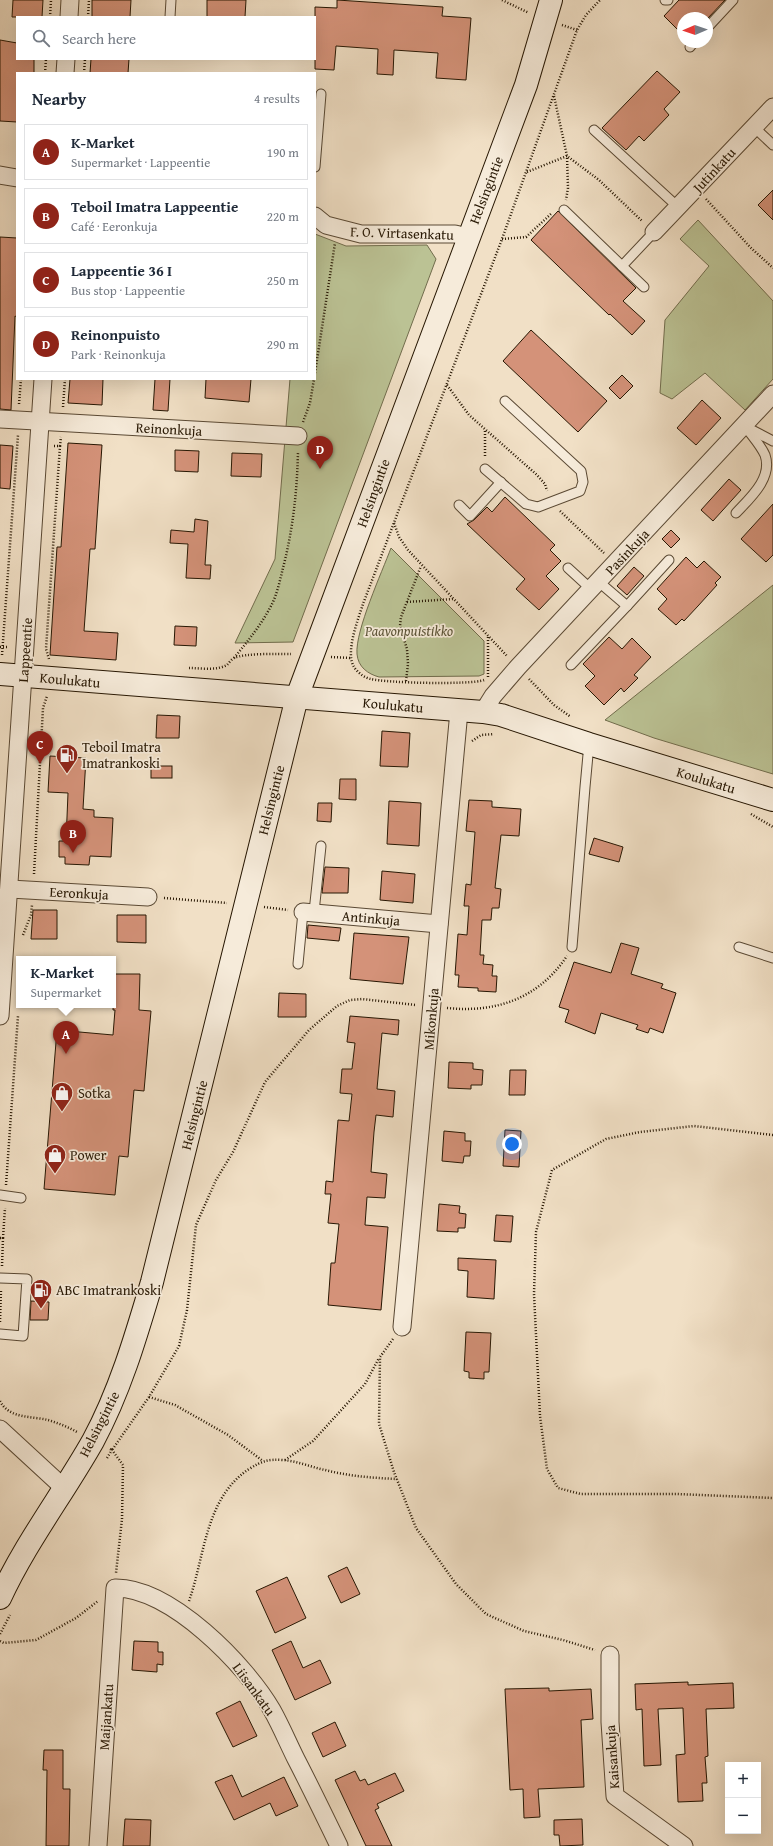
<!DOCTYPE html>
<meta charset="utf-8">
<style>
body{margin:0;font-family:"Gentium Book Plus",serif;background:#f2f2f3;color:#1f2937}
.controls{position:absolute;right:12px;bottom:12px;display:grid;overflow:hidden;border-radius:0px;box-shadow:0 4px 16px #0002}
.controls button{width:36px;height:36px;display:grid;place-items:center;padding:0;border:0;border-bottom:1px solid #e0e1e3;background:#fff;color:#1f2937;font:20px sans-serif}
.compass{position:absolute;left:677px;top:12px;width:36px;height:36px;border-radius:50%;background:#fff;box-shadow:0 4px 16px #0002;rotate:268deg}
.you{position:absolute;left:512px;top:1144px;width:14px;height:14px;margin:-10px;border:3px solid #fff;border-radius:50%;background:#1a73e8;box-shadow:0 0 0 6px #1a73e833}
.badge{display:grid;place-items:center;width:26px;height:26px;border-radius:50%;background:#8f2418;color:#fff;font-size:13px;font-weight:700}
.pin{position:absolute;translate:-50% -33px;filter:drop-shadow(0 1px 2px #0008)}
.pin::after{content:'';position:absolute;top:21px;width:14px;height:12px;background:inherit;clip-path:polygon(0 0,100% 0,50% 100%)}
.popup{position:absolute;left:16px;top:956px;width:100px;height:52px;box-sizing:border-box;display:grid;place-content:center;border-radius:0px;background:#fff;filter:drop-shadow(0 1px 3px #0005);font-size:13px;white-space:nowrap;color:#747a83}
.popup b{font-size:15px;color:#1f2937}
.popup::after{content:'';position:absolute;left:50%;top:100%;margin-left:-8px;border:8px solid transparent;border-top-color:#fff}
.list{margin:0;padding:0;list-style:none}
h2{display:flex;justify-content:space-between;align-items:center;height:52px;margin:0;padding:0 16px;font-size:17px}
h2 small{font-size:13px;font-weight:400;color:#747a83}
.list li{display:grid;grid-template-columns:26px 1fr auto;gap:12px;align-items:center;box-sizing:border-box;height:56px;margin:0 8px 8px;padding:0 8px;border:1px solid #e0e1e3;border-radius:0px}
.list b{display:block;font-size:15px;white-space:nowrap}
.list p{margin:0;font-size:13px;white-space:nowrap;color:#747a83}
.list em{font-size:13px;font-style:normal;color:#747a83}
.icon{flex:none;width:22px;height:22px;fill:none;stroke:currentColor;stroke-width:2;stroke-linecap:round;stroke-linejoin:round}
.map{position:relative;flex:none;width:773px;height:1846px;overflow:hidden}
.search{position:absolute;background:#fff;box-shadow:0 4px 16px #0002;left:16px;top:16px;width:300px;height:44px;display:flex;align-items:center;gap:10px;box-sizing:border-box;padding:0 14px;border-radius:0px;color:#747a83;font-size:15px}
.panel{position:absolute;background:#fff;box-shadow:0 4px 16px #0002;left:16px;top:72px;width:300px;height:308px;border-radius:0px}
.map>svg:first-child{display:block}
.green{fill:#bbc294;stroke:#716c4c}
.building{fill:#d49279;stroke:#271703}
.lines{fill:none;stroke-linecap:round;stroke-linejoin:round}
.lane-casing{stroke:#5a4934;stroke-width:11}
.street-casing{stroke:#5a4934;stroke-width:19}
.secondary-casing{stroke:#271703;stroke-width:24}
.path{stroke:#271703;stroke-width:2.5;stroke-dasharray:1 2;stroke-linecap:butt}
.lane{stroke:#f6ebda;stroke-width:9}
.street{stroke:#f6ebda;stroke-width:17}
.secondary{stroke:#f6ebda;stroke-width:22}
.labels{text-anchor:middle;stroke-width:3.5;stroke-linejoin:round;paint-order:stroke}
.street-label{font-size:14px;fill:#271703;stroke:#f6ebda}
.park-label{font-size:14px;font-style:italic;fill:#5b5336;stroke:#f6ebda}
.poi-label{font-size:14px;fill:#271703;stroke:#f6ebda;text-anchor:start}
</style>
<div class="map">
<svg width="773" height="1846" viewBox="0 0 773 1846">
<rect width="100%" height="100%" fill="#f1e0c6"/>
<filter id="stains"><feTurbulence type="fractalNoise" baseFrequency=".005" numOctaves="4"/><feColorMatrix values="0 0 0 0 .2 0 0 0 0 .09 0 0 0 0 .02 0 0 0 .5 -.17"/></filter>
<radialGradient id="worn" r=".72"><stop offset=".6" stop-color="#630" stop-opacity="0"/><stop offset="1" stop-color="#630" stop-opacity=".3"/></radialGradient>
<g class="green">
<path d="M698 220 773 301V379L745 410 705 373 672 399 660 393 665 320 709 266 680 239Z"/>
<path d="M315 234 346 246 427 245 436 259 293 642 235 643 275 559 290 379H315Z"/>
<path d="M391 548 484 641V674L479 676 379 677C368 674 358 667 357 654 355 631 382 572 391 548Z"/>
<path d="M773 585V774L654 738 605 720Z"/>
</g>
<g class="building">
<path d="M13 0H43L42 17H12Z"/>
<path d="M92 0H131L130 17H92Z"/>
<path d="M207 0H246L245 17H207Z"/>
<path d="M337 0 443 7 442 16 471 18 466 80 436 78 438 53 394 50 393 75 377 74 378 49 336 46 334 70 315 69V7L337 8Z"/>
<path d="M679 0H725L708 18H683V35L664 16Z"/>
<path d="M0 40 17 43V59H34V73H17V122L0 121Z"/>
<path d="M91 59H129L128 73H90Z"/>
<path d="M657 71 680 92 664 109 669 115 644 141 639 136 626 150 602 128Z"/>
<path d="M773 190V220L758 205Z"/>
<path d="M558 211 636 288 623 301 645 321 632 335 610 314 609 315 531 240Z"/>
<path d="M0 237 17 238V317L15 316 11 410 0 409Z"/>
<path d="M531 330 607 401 578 432 503 361Z"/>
<path d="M622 375 633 386 620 399 609 388Z"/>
<path d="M70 379H103L102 405 68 403Z"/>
<path d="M155 379H170L168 411 153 410Z"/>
<path d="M206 379H251L249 402 205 398Z"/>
<path d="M702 400 721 418 696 445 677 428Z"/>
<path d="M68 443 102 445 95 549H90L84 631 118 633 116 660 50 655 57 547H61Z"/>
<path d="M0 445 13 446 10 489 0 488Z"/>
<path d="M175 450 199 451 198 472 175 471Z"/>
<path d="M232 453 262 454 261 477 231 476Z"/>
<path d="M729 479 741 490 713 521 701 510Z"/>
<path d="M505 497 555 545 550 550 561 561 546 576 559 589 539 610 516 589 525 579 467 524 474 520 487 507 492 512Z"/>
<path d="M773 504V555L766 562 741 539Z"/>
<path d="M195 519 208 521 205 565H211L210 579 186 578 188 544 170 543 171 530 194 532Z"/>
<path d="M671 530 680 539 671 548 662 539Z"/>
<path d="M686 557 697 568 704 561 721 577 715 583 717 585 698 606 684 621 682 619 676 625 658 609 667 599 657 589Z"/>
<path d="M634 567 644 576 627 595 617 586Z"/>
<path d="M175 626 197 627 196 646 174 645Z"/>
<path d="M609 637 622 649 632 638 651 657 634 675 638 678 624 692 621 688 604 705 585 686 595 676 583 664Z"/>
<path d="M157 715 180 716 179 738H156Z"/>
<path d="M382 731 410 733 408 767 380 766Z"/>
<path d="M50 756 86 758 83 809 94 810V817L113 818 111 857 90 856 89 865 65 864V857H59V841H66L68 793 48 792Z"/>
<rect x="151" y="766" width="21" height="12"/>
<path d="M340 779H356V800L339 799Z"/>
<path d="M469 800 492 801V807L521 809 519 836 501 835 495 888 501 889 499 908H492L491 920H482L480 955H484L483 964 493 965 492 976H497L496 992 478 991V988L458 987 459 975H455L458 934 467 935 469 906H464L466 884 471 885 475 832 466 831Z"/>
<path d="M389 801 421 803 419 846 387 844Z"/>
<path d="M318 803H332L331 822 317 821Z"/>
<path d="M594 838 623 847 619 862 589 854Z"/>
<path d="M325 867 349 868 348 893H322Z"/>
<path d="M382 871 415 874 413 903 380 900Z"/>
<path d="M33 910H57V939H31Z"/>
<path d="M117 915H146V943L117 942Z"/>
<path d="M308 925 341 928 339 941 307 938Z"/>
<path d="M354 933 409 937 403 984 350 979Z"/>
<path d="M621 943 639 948 631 974 663 984 661 988 676 993 663 1033 650 1028 648 1033 636 1029 638 1025 601 1013 595 1034 565 1022 569 1010 559 1007 574 962 611 973Z"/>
<path d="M114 974H140L139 1010 151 1011 144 1091 134 1090 128 1157 119 1156 115 1195 44 1189 57 1030 113 1035 115 1010H113Z"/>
<path d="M279 993 306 994V1017H278Z"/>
<path d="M350 1016 399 1020 398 1035 382 1033 377 1089 395 1091 393 1117 376 1115 374 1132 371 1172 387 1174 385 1198 367 1197 365 1225 388 1227 381 1310 328 1305 331 1263H335L339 1224 328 1223 331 1194H325L326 1181 333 1182 338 1120 349 1121 352 1094 340 1093 342 1069H352L355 1043 347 1042Z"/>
<path d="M449 1062 473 1063V1069L483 1070 482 1085H471V1089L448 1088Z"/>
<path d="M510 1070H526L525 1095H509Z"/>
<path d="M505 1130 521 1131 519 1167 503 1166Z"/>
<path d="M444 1131 465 1133V1141H471L470 1156H464L463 1163 442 1161Z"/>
<path d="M439 1204 460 1206 459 1213 466 1214 465 1228H458V1232L437 1231Z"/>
<path d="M496 1215 513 1216 511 1242 494 1241Z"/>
<path d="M458 1258 496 1260 494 1299 467 1297 468 1271 458 1270Z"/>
<path d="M31 1301 49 1302 48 1320H30Z"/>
<path d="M466 1332 491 1333 489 1372H484V1379L469 1378V1372L464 1371Z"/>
<path d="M347 1567 360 1594 341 1603 328 1576Z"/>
<path d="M287 1577 306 1618 275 1633 256 1591Z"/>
<path d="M134 1641 158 1642V1652H163V1665L157 1664V1672L132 1670Z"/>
<path d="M291 1641 303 1668 320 1660 331 1683 295 1700 272 1650Z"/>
<path d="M688 1682V1685L733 1683 734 1708 706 1709 708 1756 705 1757 707 1783H702L703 1801 678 1802 676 1755 685 1754 683 1708 658 1709 661 1765 644 1766 642 1709 636 1710 635 1684Z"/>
<path d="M549 1688V1691L591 1689 593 1719 581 1720 584 1787 538 1789 540 1817 524 1818 523 1789 510 1790 505 1689Z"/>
<path d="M240 1701 257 1736 233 1747 216 1713Z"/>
<path d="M335 1722 346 1746 323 1757 312 1733Z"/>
<path d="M44 1750H63V1789H70L69 1846H46L47 1770H43Z"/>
<path d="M355 1771 360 1781 365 1779 368 1785 395 1773 404 1791 377 1804 379 1808 375 1810 392 1846H366L335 1780Z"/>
<path d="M232 1775 242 1797 284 1777 298 1806 276 1816 270 1803 234 1820 215 1782Z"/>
<path d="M125 1819 151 1820 150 1846H123Z"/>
<path d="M582 1819 583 1845 560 1846 559 1835H554V1820Z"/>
</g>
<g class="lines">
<g class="lane-casing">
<g id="lane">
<path d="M665 0H668"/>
<path d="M170 17 171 0"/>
<path d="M707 28 733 0"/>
<path d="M690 47 694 42"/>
<path d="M754 127 773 145"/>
<path d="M594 130 678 207"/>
<path d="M315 167 321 94"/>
<path d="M564 210 622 266 654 232"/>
<path d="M622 266 644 287"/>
<path d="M748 428 773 441"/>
<path d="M485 469 526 504 538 507 580 491 583 482 581 471 505 401"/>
<path d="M459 505 470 516 501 482"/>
<path d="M736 513C750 498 773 478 765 455 760 444 751 435 745 426"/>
<path d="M568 568 592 590"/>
<path d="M627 606 669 560"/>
<path d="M571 665 627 606 599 582"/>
<path d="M314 912 321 846"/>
<path d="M572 947 585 787 589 744"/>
<path d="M739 947 773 958"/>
<path d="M298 964 303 912"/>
<path d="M0 1195 21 1198"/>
<path d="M0 1278 27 1279 23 1336 0 1334"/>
</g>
</g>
<g class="street-casing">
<g id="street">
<path d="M69 17 70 0"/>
<path d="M65 73 66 59"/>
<path d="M0 175 17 178"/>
<path d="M315 216 326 225 361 234H455L468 237"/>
<path d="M654 232 773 107"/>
<path d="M0 419 298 436"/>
<path d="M483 712 493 696 518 667 773 394"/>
<path d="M10 889 148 897"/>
<path d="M303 912 439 924"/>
<path d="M0 1016 43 379"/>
<path d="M402 1327 459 711"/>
<path d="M0 1429 64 1488"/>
<path d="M610 1655V1722L615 1796 684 1846"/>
<path d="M98 1846 115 1588C170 1587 246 1665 272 1710 281 1726 288 1743 296 1759 311 1788 325 1817 339 1846"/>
</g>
</g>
<g class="secondary-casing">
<g id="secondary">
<path d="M0 674 483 712 501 715 589 744 773 800"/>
<path d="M0 1598C26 1542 63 1494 93 1441 120 1391 136 1336 152 1282L297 697 526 85 551 0"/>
</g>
</g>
<g class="path">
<path d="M502 0 529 13"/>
<path d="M50 17 51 0"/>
<path d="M88 17 89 0"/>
<path d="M562 25 577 30"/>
<path d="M45 73 46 59"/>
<path d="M84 73 85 59"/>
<path d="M554 96 567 156 599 180 642 221"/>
<path d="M527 172 567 156 568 188 566 200"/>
<path d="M706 199 750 247 773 268"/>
<path d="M502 239 526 237 552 213"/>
<path d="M315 373 335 243"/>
<path d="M447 385 469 415 537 475 545 484 547 491"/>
<path d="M19 404 21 379"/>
<path d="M63 407 65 379"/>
<path d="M303 422 310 403 314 379"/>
<path d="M485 431V458"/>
<path d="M54 446H60L61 437"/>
<path d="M560 511 604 553"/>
<path d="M394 523 399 537 408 550 507 656"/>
<path d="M407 602 453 599"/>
<path d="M0 647H9"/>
<path d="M2 655 18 435"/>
<path d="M331 657 351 658"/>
<path d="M234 658C248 641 261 625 271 606 277 595 280 580 283 568 293 529 297 492 298 452"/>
<path d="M49 659 46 649 60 446"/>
<path d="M189 668C201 668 216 671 227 665 229 663 231 660 234 658 245 653 278 654 291 654"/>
<path d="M488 677V636"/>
<path d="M529 679 554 705 571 717"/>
<path d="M484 680C471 685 386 683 371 679 365 678 358 673 354 667 345 652 358 620 363 604L502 239 577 30 586 15 600 0"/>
<path d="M406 681 408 664 407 649 400 626 401 617 421 566"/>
<path d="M472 741 481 735 494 734"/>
<path d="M751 814 773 827"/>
<path d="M34 874 43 708 47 696"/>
<path d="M164 898 227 903"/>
<path d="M264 907 288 910"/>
<path d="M23 935 31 915 32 905"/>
<path d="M447 1008C496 1013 538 999 567 956"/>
<path d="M773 1135 694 1126 640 1132 606 1139 552 1170 536 1232 534 1294 540 1416 547 1469 558 1488 581 1494H676L773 1498"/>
<path d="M6 1185 18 1016"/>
<path d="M0 1238H3L5 1208"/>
<path d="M2 1266 3 1238"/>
<path d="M0 1322 1 1289"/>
<path d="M393 1339 380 1357 379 1424 394 1472 416 1528 456 1584 486 1614 524 1631 563 1640 595 1650"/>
<path d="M149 1397 175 1405 228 1435 263 1461"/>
<path d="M0 1401C9 1419 32 1416 48 1420 58 1423 68 1427 77 1432"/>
<path d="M110 1449 112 1450 149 1397 179 1346 187 1310 196 1225 216 1180 233 1152 265 1082 309 1030 337 1006 350 1000 362 999 416 1005"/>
<path d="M107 1458 112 1450 123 1465 122 1519 116 1573"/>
<path d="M285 1460 313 1441 365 1384 379 1358"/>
<path d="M189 1601C205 1556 205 1498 249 1469 262 1461 268 1459 283 1460 297 1461 311 1467 325 1470 348 1476 373 1478 397 1479"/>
<path d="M0 1634 10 1615"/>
<path d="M0 1641 4 1643 36 1640 76 1618 98 1601"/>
</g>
<use href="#lane" class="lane"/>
<use href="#street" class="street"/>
<use href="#secondary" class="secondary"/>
</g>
<defs>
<g id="fuel-pin" transform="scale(1.15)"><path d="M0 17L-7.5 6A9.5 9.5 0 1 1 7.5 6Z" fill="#8f2418" stroke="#f6ebda"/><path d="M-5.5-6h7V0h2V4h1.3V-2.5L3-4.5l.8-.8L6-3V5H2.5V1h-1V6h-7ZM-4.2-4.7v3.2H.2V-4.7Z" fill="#fff"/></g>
<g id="shop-pin" transform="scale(1.15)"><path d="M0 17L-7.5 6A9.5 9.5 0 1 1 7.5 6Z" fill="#8f2418" stroke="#f6ebda"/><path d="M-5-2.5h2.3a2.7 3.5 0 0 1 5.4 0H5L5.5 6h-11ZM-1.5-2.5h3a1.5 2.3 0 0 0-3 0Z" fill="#fff"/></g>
</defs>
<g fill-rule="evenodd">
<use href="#fuel-pin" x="67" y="755"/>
<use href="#shop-pin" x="62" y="1093"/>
<use href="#shop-pin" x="55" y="1155"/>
<use href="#fuel-pin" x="41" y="1290"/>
</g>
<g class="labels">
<g class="street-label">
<text transform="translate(714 170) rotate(-47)" y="5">Jutinkatu</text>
<text transform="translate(486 190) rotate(-69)" y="5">Helsingintie</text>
<text transform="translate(402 233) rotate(2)" y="5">F. O. Virtasenkatu</text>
<text transform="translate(169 429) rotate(3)" y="5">Reinonkuja</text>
<text transform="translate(373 493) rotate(-70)" y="5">Helsingintie</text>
<text transform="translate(627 552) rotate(-47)" y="5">Pasinkuja</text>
<text transform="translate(25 650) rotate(-86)" y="5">Lappeentie</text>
<text transform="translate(70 680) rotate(5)" y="5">Koulukatu</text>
<text transform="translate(393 705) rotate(5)" y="5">Koulukatu</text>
<text transform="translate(706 780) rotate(17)" y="5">Koulukatu</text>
<text transform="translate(271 800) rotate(-76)" y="5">Helsingintie</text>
<text transform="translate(79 893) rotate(3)" y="5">Eeronkuja</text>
<text transform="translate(371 918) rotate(5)" y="5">Antinkuja</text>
<text transform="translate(431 1019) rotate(-85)" y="5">Mikonkuja</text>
<text transform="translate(194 1115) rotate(-76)" y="5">Helsingintie</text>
<text transform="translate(99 1424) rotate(-63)" y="5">Helsingintie</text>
<text transform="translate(254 1689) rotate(54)" y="5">Liisankatu</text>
<text transform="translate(106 1717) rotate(-86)" y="5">Maijankatu</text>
<text transform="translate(612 1757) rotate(-94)" y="5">Kaisankuja</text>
</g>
<g class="park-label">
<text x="409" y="636">Paavonpuistikko</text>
</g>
<g class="poi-label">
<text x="82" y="752">Teboil Imatra<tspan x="82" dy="16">Imatrankoski</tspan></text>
<text x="78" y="1098">Sotka</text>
<text x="70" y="1160">Power</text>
<text x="56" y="1295">ABC Imatrankoski</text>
</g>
</g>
<rect width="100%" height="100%" filter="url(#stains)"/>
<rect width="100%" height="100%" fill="url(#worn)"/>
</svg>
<div class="controls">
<button>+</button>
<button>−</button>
</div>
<svg class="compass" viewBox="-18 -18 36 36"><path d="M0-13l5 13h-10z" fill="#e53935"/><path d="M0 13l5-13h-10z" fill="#747a83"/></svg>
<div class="you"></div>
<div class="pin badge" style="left:66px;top:1054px">A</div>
<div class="popup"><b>K-Market</b>Supermarket</div>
<div class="pin badge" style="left:73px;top:853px">B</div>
<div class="pin badge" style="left:40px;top:764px">C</div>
<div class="pin badge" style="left:320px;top:469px">D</div>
<div class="search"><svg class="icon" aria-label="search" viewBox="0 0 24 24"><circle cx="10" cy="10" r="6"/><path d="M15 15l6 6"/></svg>Search here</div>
<section class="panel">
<h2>Nearby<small>4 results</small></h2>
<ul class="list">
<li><span class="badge">A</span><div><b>K-Market</b><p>Supermarket · Lappeentie</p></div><em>190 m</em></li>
<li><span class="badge">B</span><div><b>Teboil Imatra Lappeentie</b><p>Café · Eeronkuja</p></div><em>220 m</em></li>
<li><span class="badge">C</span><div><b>Lappeentie 36 I</b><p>Bus stop · Lappeentie</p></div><em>250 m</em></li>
<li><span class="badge">D</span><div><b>Reinonpuisto</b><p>Park · Reinonkuja</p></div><em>290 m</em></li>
</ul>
</section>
</div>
